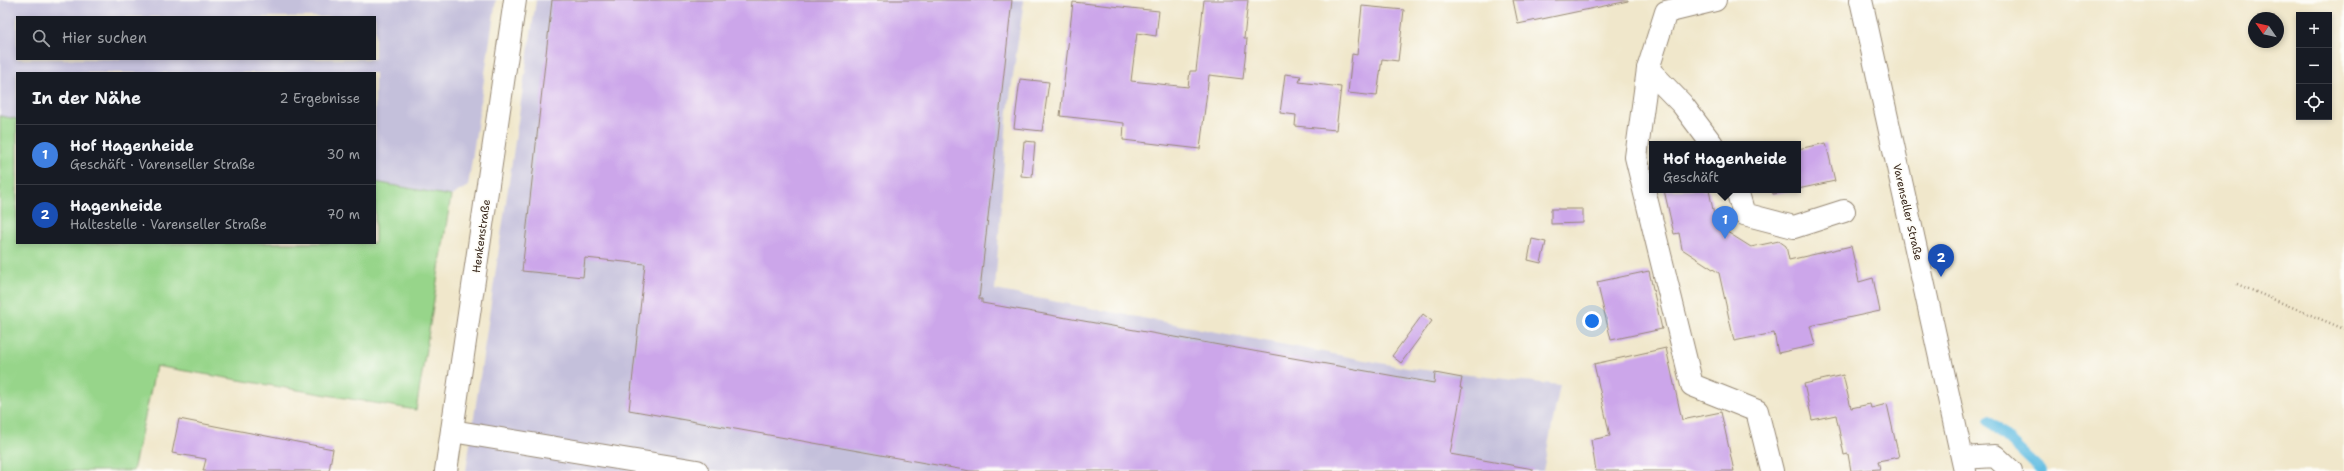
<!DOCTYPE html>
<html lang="de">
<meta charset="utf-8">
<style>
body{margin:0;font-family:"Shantell Sans",sans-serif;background:#20242c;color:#f1f3f6}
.controls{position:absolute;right:12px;top:12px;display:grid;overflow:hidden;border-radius:0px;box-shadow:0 2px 6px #0003}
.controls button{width:36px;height:36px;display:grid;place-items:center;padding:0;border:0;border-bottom:1px solid #363941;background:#171b24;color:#f1f3f6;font:20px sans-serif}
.compass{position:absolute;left:2248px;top:12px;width:36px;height:36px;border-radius:50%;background:#171b24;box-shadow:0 2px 6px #0003;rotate:304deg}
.you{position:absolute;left:1592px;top:321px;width:14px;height:14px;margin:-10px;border:3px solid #fff;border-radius:50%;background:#1a73e8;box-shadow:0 0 0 6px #1a73e833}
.badge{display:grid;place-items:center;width:26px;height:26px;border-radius:50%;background:#1f6fb2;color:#fff;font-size:13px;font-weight:700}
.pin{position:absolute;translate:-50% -33px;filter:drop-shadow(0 1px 2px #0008)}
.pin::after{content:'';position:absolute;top:21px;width:14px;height:12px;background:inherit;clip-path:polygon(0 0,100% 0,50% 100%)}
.popup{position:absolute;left:1649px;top:141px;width:152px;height:52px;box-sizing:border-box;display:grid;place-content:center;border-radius:0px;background:#171b24;filter:drop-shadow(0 1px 3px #0005);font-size:13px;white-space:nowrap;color:#9ea1a6}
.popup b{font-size:15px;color:#f1f3f6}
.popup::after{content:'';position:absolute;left:50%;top:100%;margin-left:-8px;border:8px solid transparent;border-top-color:#171b24}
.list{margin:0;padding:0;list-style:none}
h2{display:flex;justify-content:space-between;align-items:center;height:52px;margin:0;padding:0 16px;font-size:17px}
h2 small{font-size:13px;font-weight:400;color:#9ea1a6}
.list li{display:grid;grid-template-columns:26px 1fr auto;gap:12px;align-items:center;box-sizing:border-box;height:60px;padding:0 16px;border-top:1px solid #363941}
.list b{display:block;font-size:15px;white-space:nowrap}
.list p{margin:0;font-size:13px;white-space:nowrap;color:#9ea1a6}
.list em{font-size:13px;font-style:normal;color:#9ea1a6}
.icon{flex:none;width:22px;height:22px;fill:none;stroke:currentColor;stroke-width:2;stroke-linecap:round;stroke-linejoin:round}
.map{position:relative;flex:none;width:2344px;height:471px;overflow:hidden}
.search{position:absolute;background:#171b24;box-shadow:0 2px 6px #0003;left:16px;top:16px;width:360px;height:44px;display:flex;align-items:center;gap:10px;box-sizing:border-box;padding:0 14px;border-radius:0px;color:#9ea1a6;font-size:15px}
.panel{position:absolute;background:#171b24;box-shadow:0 2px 6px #0003;left:16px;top:72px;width:360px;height:172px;border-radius:0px}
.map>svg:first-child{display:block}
.industrial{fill:#c4c0db;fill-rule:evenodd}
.green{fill:#97d58a;stroke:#698054}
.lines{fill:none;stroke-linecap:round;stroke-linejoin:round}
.stream{stroke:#66bfe3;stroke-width:10}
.building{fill:#cca6ea}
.minor-casing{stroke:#968874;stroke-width:24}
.path{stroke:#968874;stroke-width:2.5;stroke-dasharray:1 3;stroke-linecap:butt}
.minor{stroke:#fff;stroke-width:22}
.labels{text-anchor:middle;stroke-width:3.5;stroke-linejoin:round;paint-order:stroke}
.street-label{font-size:11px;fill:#3b2a1e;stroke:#fdfcf7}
</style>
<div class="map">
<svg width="2344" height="471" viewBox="0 0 2344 471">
<rect width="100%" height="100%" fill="#fdfcf7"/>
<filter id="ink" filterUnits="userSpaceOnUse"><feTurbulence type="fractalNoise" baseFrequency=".025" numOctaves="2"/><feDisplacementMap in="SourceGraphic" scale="8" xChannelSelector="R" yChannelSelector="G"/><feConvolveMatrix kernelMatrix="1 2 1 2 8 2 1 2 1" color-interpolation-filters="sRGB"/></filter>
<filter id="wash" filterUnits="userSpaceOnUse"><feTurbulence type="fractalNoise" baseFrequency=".012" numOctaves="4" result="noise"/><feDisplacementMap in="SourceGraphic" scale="16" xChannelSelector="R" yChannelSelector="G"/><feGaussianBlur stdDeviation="0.9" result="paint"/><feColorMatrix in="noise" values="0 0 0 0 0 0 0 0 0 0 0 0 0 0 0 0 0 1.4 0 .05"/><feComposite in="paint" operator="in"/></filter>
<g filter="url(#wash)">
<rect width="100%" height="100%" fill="#f0e7cb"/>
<g class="industrial">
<path d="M0 0H496L468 186 451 196 375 182V73H17V119L0 116ZM17 17H375V59H17Z"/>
<path d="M536 0H1024L1007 118 995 290 1407 368 1560 385 1543 471H466Z"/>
</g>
<path class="green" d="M0 116 17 119V243H375V182L451 196 416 410 156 366 133 471H0Z"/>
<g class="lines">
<path class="stream" d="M1989 421 2042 471"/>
</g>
<g id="blocks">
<g class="building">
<path d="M552 0H1012L979 299H982V303L1434 383 1435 373 1462 378 1460 388H1462L1450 454 1533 469V471H970L629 410 645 264 585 258 583 277 522 271Z"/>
<path d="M1204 0H1248L1244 39H1247L1243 79 1209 75 1200 149 1123 140 1124 123 1060 116 1073 2 1159 11 1156 36 1137 33 1131 81 1188 87 1190 71H1196Z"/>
<path d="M1513 0H1628V1L1518 24Z"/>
<path d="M1362 6 1404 10 1398 61 1382 59 1377 96 1348 93 1352 54 1357 55Z"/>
<path d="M1285 74 1301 76 1299 82 1341 87 1336 130 1295 126 1296 115 1280 113Z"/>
<path d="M1020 79 1049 82 1042 131 1014 128Z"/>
<path d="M1024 141 1035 142 1032 177 1021 176Z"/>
<path d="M1826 143 1835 181 1798 189V149Z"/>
<path d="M1664 190H1709L1716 225 1751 247 1779 241 1786 246 1789 260 1851 246 1859 282 1873 278 1880 311 1810 326 1815 345 1778 353 1774 333 1734 341 1719 273 1682 249 1679 233 1674 234Z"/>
<path d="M1772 190H1790V191L1773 194Z"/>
<path d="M1551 209H1583V223L1551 224Z"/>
<path d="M1532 239 1546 242 1541 263 1528 260Z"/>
<path d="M1649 271 1662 329 1611 340 1597 282Z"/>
<path d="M1423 314 1432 321 1401 363 1392 356Z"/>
<path d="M1666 348 1682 420 1721 412 1734 471H1596L1591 440 1610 436 1594 364Z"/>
<path d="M1843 375 1851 408 1870 404 1871 408 1887 404 1899 457 1878 461 1880 469 1851 471 1848 454 1844 455 1836 415 1812 420 1804 384Z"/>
<path d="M179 419 333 449 329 471H203L206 459 172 453Z"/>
</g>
</g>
</g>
<g filter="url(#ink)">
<use href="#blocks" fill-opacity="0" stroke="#968874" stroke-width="1"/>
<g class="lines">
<g class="minor-casing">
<g id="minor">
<path d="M1715 0 1666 12 1648 69 1636 157 1692 385 1757 411 1772 471"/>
<path d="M1861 0 1965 471"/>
<path d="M1648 69 1682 104 1712 144"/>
<path d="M1737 190 1744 214 1794 227 1844 211"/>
<path d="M452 431 697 471"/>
<path d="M1963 458 1995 456 2011 471"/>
<path d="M446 471 515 0"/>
</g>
</g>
<path class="path" d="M2237 284 2344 329"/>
<use href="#minor" class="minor"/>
</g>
</g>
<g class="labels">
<g class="street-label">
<text transform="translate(1908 212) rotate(77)" y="4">Varenseller Straße</text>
<text transform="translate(481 236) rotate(-82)" y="4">Henkenstraße</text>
</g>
</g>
</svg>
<div class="controls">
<button>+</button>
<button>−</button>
<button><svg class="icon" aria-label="locate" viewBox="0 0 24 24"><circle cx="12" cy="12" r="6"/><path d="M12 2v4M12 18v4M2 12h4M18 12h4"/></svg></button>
</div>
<svg class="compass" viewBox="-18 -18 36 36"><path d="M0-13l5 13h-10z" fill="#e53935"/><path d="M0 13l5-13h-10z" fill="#9ea1a6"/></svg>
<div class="you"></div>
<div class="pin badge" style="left:1725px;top:239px;background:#3f7fe0">1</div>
<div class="popup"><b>Hof Hagenheide</b>Geschäft</div>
<div class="pin badge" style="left:1941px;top:277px;background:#1a4fb4">2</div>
<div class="search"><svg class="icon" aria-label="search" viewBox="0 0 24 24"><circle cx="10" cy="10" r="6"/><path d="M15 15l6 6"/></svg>Hier suchen</div>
<section class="panel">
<h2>In der Nähe<small>2 Ergebnisse</small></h2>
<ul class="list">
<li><span class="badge" style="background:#3f7fe0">1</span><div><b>Hof Hagenheide</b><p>Geschäft · Varenseller Straße</p></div><em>30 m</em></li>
<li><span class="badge" style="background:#1a4fb4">2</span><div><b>Hagenheide</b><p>Haltestelle · Varenseller Straße</p></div><em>70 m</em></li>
</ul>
</section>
</div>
